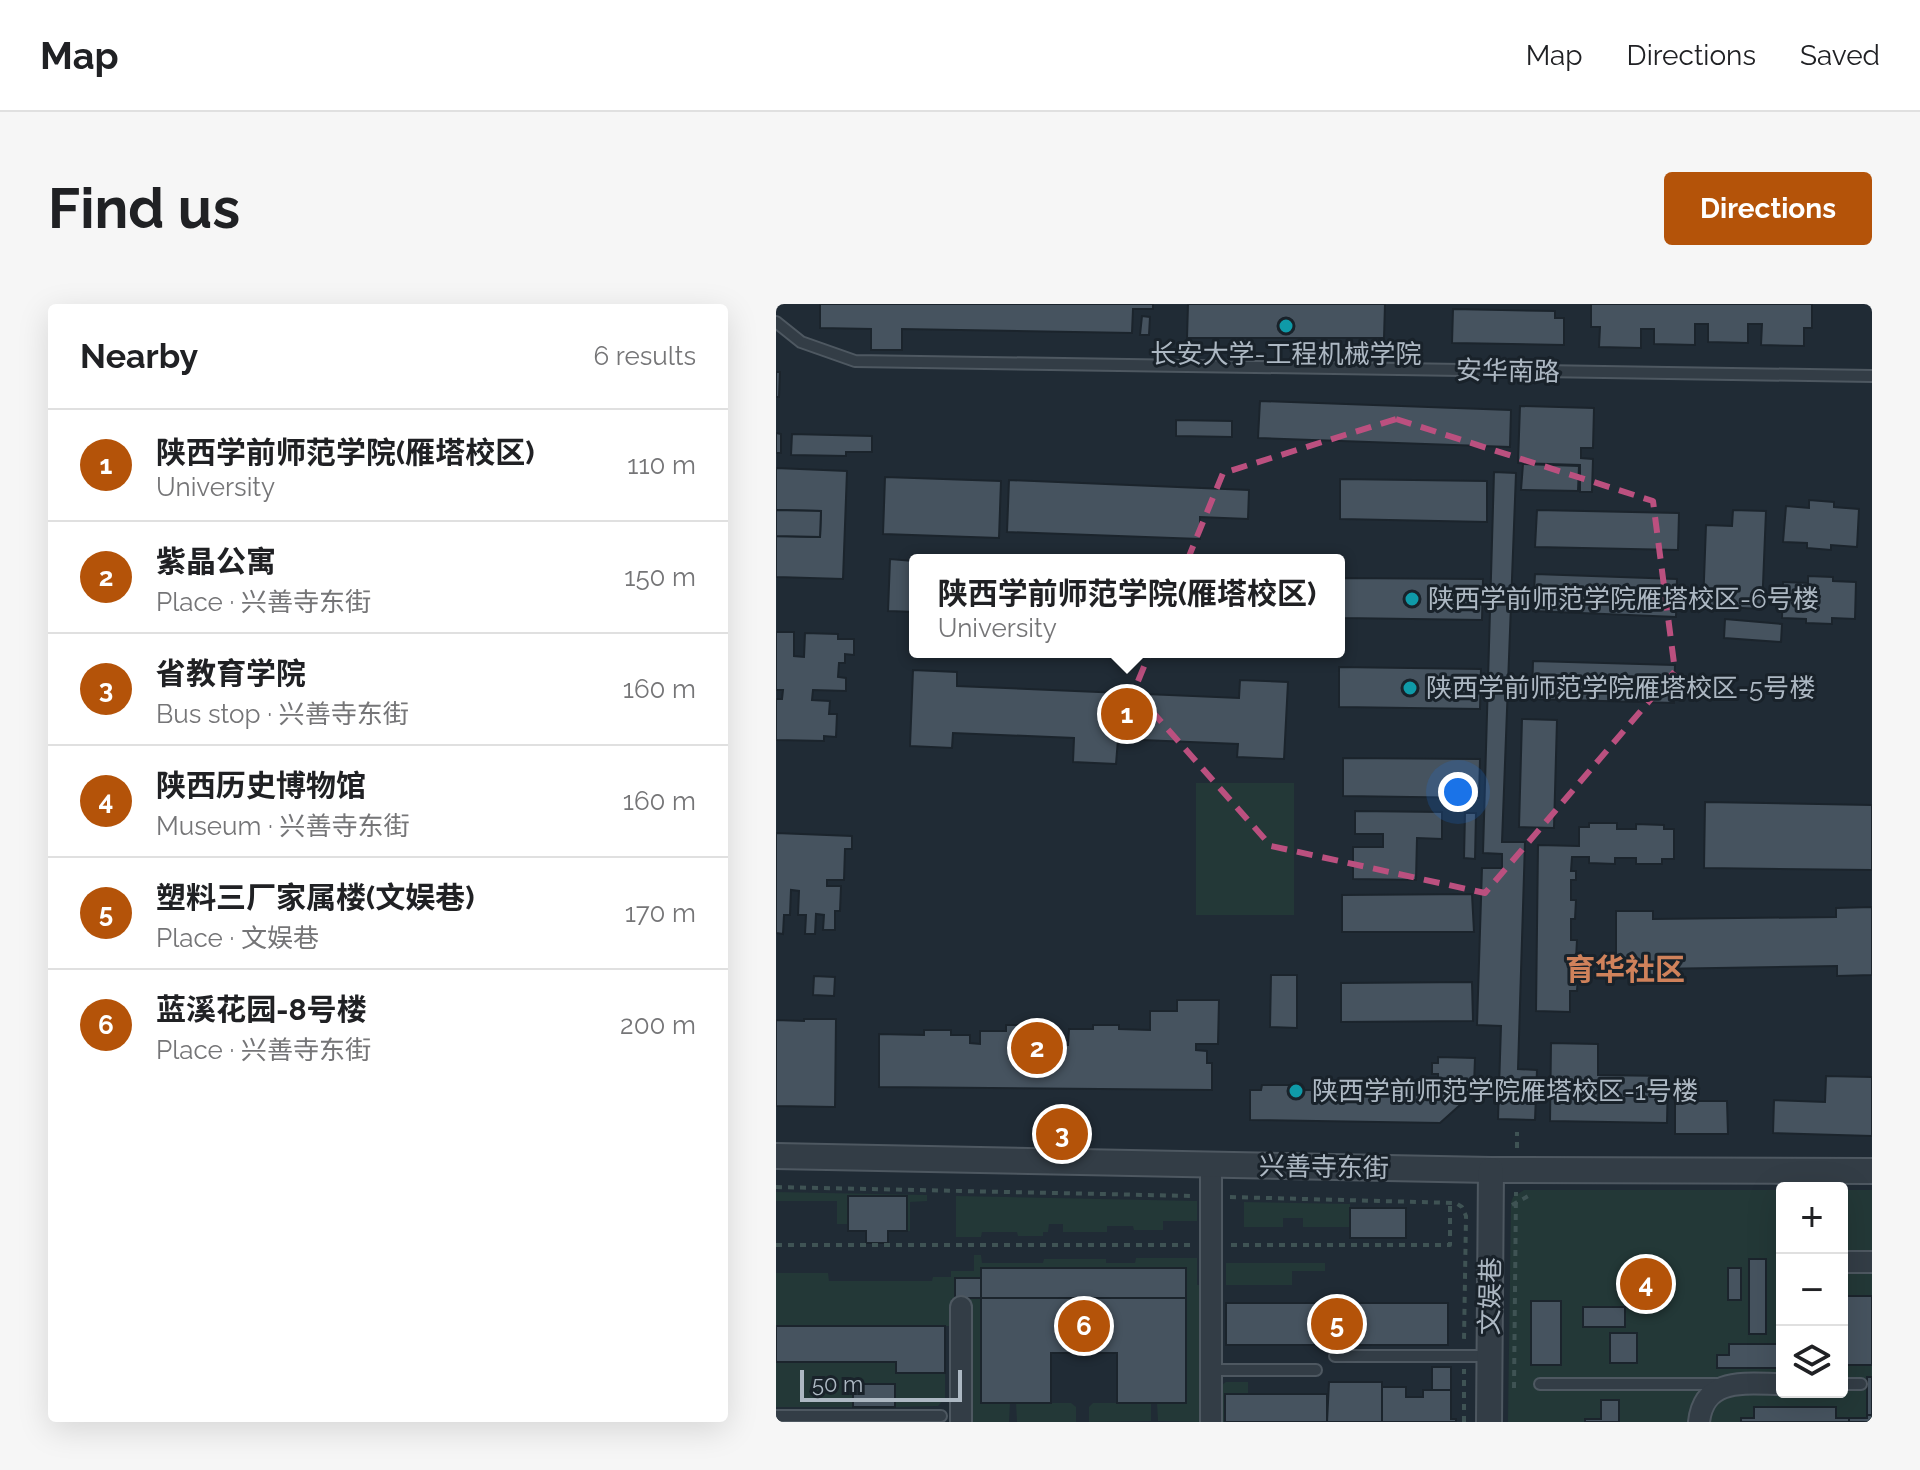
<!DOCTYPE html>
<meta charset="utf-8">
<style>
body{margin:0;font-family:Raleway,"Noto Sans SC",sans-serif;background:#f6f6f6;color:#202124}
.controls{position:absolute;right:24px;bottom:24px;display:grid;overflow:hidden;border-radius:8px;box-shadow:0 8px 32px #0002}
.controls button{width:72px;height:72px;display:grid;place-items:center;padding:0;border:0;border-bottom:2px solid #e0e0e0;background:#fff;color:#202124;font:40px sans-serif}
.scale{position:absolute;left:24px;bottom:20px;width:162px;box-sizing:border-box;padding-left:8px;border:4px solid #adb8c3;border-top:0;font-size:22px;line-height:28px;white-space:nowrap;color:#adb8c3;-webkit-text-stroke:6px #19222a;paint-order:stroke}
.you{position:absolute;left:682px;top:488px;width:28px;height:28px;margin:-20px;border:6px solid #fff;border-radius:50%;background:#1a73e8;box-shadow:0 0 0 12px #1a73e833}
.badge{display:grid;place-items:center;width:52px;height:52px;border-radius:50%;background:#b45309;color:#fff;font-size:26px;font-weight:700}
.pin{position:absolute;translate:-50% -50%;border:4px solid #fff;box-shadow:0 2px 8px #0006}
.popup{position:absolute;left:133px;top:250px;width:436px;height:104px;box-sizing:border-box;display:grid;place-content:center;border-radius:8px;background:#fff;filter:drop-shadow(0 2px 6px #0005);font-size:26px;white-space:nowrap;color:#757577}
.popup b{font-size:30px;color:#202124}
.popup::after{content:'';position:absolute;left:50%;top:100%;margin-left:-16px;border:16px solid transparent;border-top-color:#fff}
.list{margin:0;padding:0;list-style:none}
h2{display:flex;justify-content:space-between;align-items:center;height:104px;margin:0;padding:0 32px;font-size:34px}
h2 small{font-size:26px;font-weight:400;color:#757577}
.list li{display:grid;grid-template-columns:52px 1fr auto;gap:24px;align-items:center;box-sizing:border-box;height:112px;padding:0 32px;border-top:2px solid #e0e0e0}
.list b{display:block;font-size:30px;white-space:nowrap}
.list p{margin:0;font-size:26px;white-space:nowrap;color:#757577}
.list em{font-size:26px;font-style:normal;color:#757577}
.icon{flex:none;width:44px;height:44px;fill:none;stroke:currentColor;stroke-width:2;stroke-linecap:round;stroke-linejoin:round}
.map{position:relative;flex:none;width:1096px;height:1118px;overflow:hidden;border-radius:8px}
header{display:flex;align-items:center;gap:48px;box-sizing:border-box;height:112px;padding:0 40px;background:#fff;border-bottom:2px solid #e0e0e0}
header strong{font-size:38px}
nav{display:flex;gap:44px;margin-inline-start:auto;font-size:28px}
.intro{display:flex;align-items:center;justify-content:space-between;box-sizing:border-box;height:192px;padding:0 48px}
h1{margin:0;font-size:56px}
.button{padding:20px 36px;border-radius:8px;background:#b45309;color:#fff;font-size:28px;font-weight:700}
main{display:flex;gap:48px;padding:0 48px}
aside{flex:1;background:#fff;border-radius:8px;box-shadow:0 8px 32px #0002}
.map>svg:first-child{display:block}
.green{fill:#233837}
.building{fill:#46535f;stroke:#1b242c;stroke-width:2}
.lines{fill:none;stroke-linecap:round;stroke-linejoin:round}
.service-casing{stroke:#4e5861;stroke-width:14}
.minor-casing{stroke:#4e5861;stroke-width:24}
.tertiary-casing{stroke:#4e5861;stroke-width:28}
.path{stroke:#3f5354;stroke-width:4;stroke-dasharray:6 6;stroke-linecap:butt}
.service{stroke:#333d46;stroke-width:10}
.minor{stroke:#333d46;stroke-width:20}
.tertiary{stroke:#333d46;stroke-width:24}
.marked{fill:none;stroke:#bb507f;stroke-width:6;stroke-dasharray:16 10;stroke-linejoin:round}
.culture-dot{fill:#0f9aa8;stroke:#19222a;stroke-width:3}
.labels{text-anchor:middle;stroke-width:6;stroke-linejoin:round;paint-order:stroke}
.poi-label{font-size:26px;fill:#adb8c3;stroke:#19222a;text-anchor:start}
.street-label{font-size:26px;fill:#adb8c3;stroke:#19222a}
.quarter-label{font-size:30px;font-weight:bold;fill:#d0825b;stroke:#19222a}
</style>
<header>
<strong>Map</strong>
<nav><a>Map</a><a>Directions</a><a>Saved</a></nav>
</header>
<div class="intro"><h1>Find us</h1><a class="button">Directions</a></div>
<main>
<aside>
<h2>Nearby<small>6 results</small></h2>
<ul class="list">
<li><span class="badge">1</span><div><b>陕西学前师范学院(雁塔校区)</b><p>University</p></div><em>110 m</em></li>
<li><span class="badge">2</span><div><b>紫晶公寓</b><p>Place · 兴善寺东街</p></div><em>150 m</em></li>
<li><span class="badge">3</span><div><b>省教育学院</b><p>Bus stop · 兴善寺东街</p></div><em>160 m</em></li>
<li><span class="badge">4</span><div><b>陕西历史博物馆</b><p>Museum · 兴善寺东街</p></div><em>160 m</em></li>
<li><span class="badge">5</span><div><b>塑料三厂家属楼(文娱巷)</b><p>Place · 文娱巷</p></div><em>170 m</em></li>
<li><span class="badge">6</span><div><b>蓝溪花园-8号楼</b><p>Place · 兴善寺东街</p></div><em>200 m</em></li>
</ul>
</aside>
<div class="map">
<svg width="1096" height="1118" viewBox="0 0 1096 1118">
<rect width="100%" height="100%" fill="#202b35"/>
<g class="green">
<rect x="420" y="479" width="98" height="132"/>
<path d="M748 886H1006V1088H1066V886H1096V1118H732L735 899 737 893Z"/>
<path d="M0 888 151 891V897L134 898V927H131V893L72 892V920H61V897H0Z"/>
<path d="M180 892 421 897V917H387V926H358L357 922H331V928H287V920H273L272 928H267V932H242L241 928H206L205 933H180Z"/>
<path d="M468 898 574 900V923H527V914H507V923H468Z"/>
<path d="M198 951H205L206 959H267L268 955H330V959H359L360 954H421V981H429L428 1118 382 1117 381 1099H410V965L179 974V994L175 995V1022H0V969H52L53 977H156L157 973H175V967H198Z"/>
<path d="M450 959H549V967H516V981H450Z"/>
<path d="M191 994H205V1099H234L233 1118H192Z"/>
<path d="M0 1058H120V1069H169V1094L162 1102 119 1103V1080L77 1103H0Z"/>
<path d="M450 1078H472V1090H450L449 1118H442L443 1083Z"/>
<path d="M240 1099H295L300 1103V1118H241Z"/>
<path d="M317 1099H375V1117L313 1118V1103Z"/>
</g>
<g class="building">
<path d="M44 0H377V5H357L356 29 126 25V46H95V25L44 24Z"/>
<path d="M412 0H609L608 34H411Z"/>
<path d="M815 0H1036V24H1028V42L985 41 986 20H972V39L932 38V20H919V41L878 40V25H865V44L823 43 824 23H815Z"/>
<path d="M677 5 779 7V14H788V41L676 39Z"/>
<path d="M366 12 374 13 373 31H364Z"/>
<path d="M0 68H4L3 93H0Z"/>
<path d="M484 97 735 106 734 143 482 134Z"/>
<path d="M744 102 818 104 817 144H805V154L817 155 816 188H804V161L742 159Z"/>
<path d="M400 116 456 117V133L400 132Z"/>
<path d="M0 129 5 130V149H0Z"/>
<path d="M16 130 96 132V148H70V152L15 151Z"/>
<path d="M747 160 803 162 802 187 745 186Z"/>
<path d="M0 164 71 167 67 275 0 273V232L44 233 45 207 0 206Z"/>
<path d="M718 168 740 169 726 538H749L742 765 761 766 759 816 722 815 725 722 701 721 706 564H726V550L707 549Z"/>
<path d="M109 173 225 177 223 234 107 230Z"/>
<path d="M564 175 711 177V218L564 215Z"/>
<path d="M233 176 473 186 472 215 424 213V235L231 228Z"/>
<path d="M1033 196 1058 198V203L1083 205 1081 243 1055 241V246L1031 244V239L1007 238 1010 202 1033 204Z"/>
<path d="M0 206 45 207 44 233 0 232Z"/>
<path d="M761 206 903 209 902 246 759 243Z"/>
<path d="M957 206 990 207 986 305 927 302 930 221 956 222Z"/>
<path d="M137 251 158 252V256H162H139V308L112 307 114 255 137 257Z"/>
<path d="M203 252 226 253 225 256H203Z"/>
<path d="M759 270 901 275 900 313 757 307Z"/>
<path d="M1032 272 1057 273V277L1080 278 1079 315 1056 314V320L1030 319V315L1006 314 1007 278 1032 279Z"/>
<path d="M567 274 707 275 706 316 566 314Z"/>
<path d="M949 315 1006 320 1005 338 948 334Z"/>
<path d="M0 328H18V352L28 353 29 329 62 330V335H78V351L69 350V359H63L62 373 70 374V387L37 386 36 396 54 397 53 410H61L60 433 48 432V437L0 436V395H6L7 386H0Z"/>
<path d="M757 357 899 361 898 399 756 395Z"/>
<path d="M563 363 705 365 704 405 563 403Z"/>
<path d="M137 366 181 368V382L463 394 464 376 512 378 508 455 461 453 462 440 342 435 340 460 297 458 298 434 177 429 176 444 134 442Z"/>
<path d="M746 415 781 416 778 524 743 523Z"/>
<path d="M567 454 704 455 703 494 567 492Z"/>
<path d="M929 498 1096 501V566L928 564Z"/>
<path d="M579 507 666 508V535L641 534 640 576 577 575V543H607V530H579Z"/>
<path d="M689 509H700L699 555 688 554Z"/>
<path d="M813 519H841V525H860V520L888 521V525H898V555H886V560H860V554H839V560L813 559V553H796L795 567H800V576H795V596H800L799 615H795V636H801L800 655H795V671H802L801 687H794V708L760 707 762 541 803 542V523H813Z"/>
<path d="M0 529 76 532V545H69L68 576H51V582H65L64 607H59V626H47L48 611 40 610 39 630H29L30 611H22L23 587 15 586 14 611H8L7 630 0 629Z"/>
<path d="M696 590 698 628H566V591Z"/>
<path d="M1096 603V671L1061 672V662L878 665V671L852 668 840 675V607H877V615L1060 613V604Z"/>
<path d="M495 671H521V724L494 723Z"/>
<path d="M38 672 59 673 58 692 37 691Z"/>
<path d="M696 678 697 717 565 718V679Z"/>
<path d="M401 696H443L442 740H420V746L431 747V759H436V786L103 783V730L148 731V726H175V731H194V739L204 740V727H230V721H257V727L283 728V741H292L293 725H317V721H343V725L374 726V707H401Z"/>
<path d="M28 715H60L59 803 0 802V716L28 717Z"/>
<path d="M775 739 822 740V771L892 772 891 819 774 817Z"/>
<path d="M662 753 699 754 698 781H693V793L664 819 474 816V786H485L486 781H515V786H536V781H563V786L567 787H580L581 782 631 788V783L662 784V770H656V759H662Z"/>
<path d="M1050 772 1096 773V832L997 829 998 796 1049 798Z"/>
<path d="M899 797H951L952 830H899Z"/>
<path d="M72 892H131V927H112V939H90V927H72Z"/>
<rect x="574" y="904" width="56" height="30"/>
<rect x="973" y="955" width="17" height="75"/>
<rect x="205" y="964" width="205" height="30"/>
<rect x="952" y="964" width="13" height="32"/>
<rect x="179" y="974" width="26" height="20"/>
<rect x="1066" y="992" width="30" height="69"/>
<path d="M205 994H410V1099H341V1049H275V1099H205Z"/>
<rect x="755" y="997" width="30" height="64"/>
<rect x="450" y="999" width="222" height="42"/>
<rect x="807" y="1003" width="42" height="20"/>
<path d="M0 1022H169V1069H120V1058H0Z"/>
<rect x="834" y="1029" width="27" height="30"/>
<path d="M953 1040H1002V1064H941V1051H953Z"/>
<rect x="656" y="1063" width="19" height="23"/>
<rect x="1091" y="1073" width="5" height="38"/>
<path d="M553 1078H606V1118H551Z"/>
<rect x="77" y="1080" width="42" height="23"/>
<path d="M606 1083H630V1093H647V1086H675V1115H680V1118H606Z"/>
<rect x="449" y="1090" width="102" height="28"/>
<path d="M825 1096H843V1118H809V1115H825Z"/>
<path d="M978 1103H1060V1114H1073V1118H965V1114H978Z"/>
<path d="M1091 1111H1096V1118H1073V1114H1091Z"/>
</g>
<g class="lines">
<g class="service-casing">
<g id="service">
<path d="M0 18 25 38 79 57 1096 72"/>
<path d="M559 1052H713"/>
<path d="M435 1066H540"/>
<path d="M764 1080H944"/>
<path d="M1066 1080H1085"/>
<path d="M0 1112H165"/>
</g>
</g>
<g class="minor-casing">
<g id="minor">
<path d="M435 861V1118"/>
<path d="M1066 958H1096"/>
<path d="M185 1003V1118"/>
<path d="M923 1118C928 1072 971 1080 1006 1080"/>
</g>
</g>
<g class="tertiary-casing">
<g id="tertiary">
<path d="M0 852 715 866 1096 867"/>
<path d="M713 1118 715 866"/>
</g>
</g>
<g class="path">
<path d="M741 844V828"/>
<path d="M0 883 418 892"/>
<path d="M454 893 680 899 686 903 690 912 688 1036"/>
<path d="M736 901 756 890"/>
<path d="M0 941H414"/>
<path d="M455 941H674V897"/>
<path d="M738 1084 740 888"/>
<path d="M688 1118V1065"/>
</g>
<use href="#service" class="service"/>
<use href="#minor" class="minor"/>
<use href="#tertiary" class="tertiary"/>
</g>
<path class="marked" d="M620 115 877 197 899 367 709 589 495 542 358 387 447 169Z"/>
<g class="culture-dot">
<circle cx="510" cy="22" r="8"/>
<circle cx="636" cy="295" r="8"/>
<circle cx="634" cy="384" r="8"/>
<circle cx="520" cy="787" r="8"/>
</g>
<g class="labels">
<g class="poi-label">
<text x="510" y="59" text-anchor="middle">长安大学-工程机械学院</text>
<text x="652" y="304">陕西学前师范学院雁塔校区-6号楼</text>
<text x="650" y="393">陕西学前师范学院雁塔校区-5号楼</text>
<text x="536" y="796">陕西学前师范学院雁塔校区-1号楼</text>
</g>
<g class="street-label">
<text transform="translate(732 67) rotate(1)" y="9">安华南路</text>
<text transform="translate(548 863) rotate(1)" y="9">兴善寺东街</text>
<text transform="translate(714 992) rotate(-89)" y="9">文娱巷</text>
</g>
<g class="quarter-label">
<text x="849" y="676">育华社区</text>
</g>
</g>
</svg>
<div class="controls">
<button>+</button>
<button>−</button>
<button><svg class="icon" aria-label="layers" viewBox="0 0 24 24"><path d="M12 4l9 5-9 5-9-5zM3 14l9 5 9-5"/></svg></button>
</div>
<div class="scale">50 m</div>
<div class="you"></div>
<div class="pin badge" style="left:351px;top:410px">1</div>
<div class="popup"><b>陕西学前师范学院(雁塔校区)</b>University</div>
<div class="pin badge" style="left:261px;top:744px">2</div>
<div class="pin badge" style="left:286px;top:830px">3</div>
<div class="pin badge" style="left:870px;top:980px">4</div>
<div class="pin badge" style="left:561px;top:1020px">5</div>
<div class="pin badge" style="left:308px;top:1022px">6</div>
</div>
</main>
